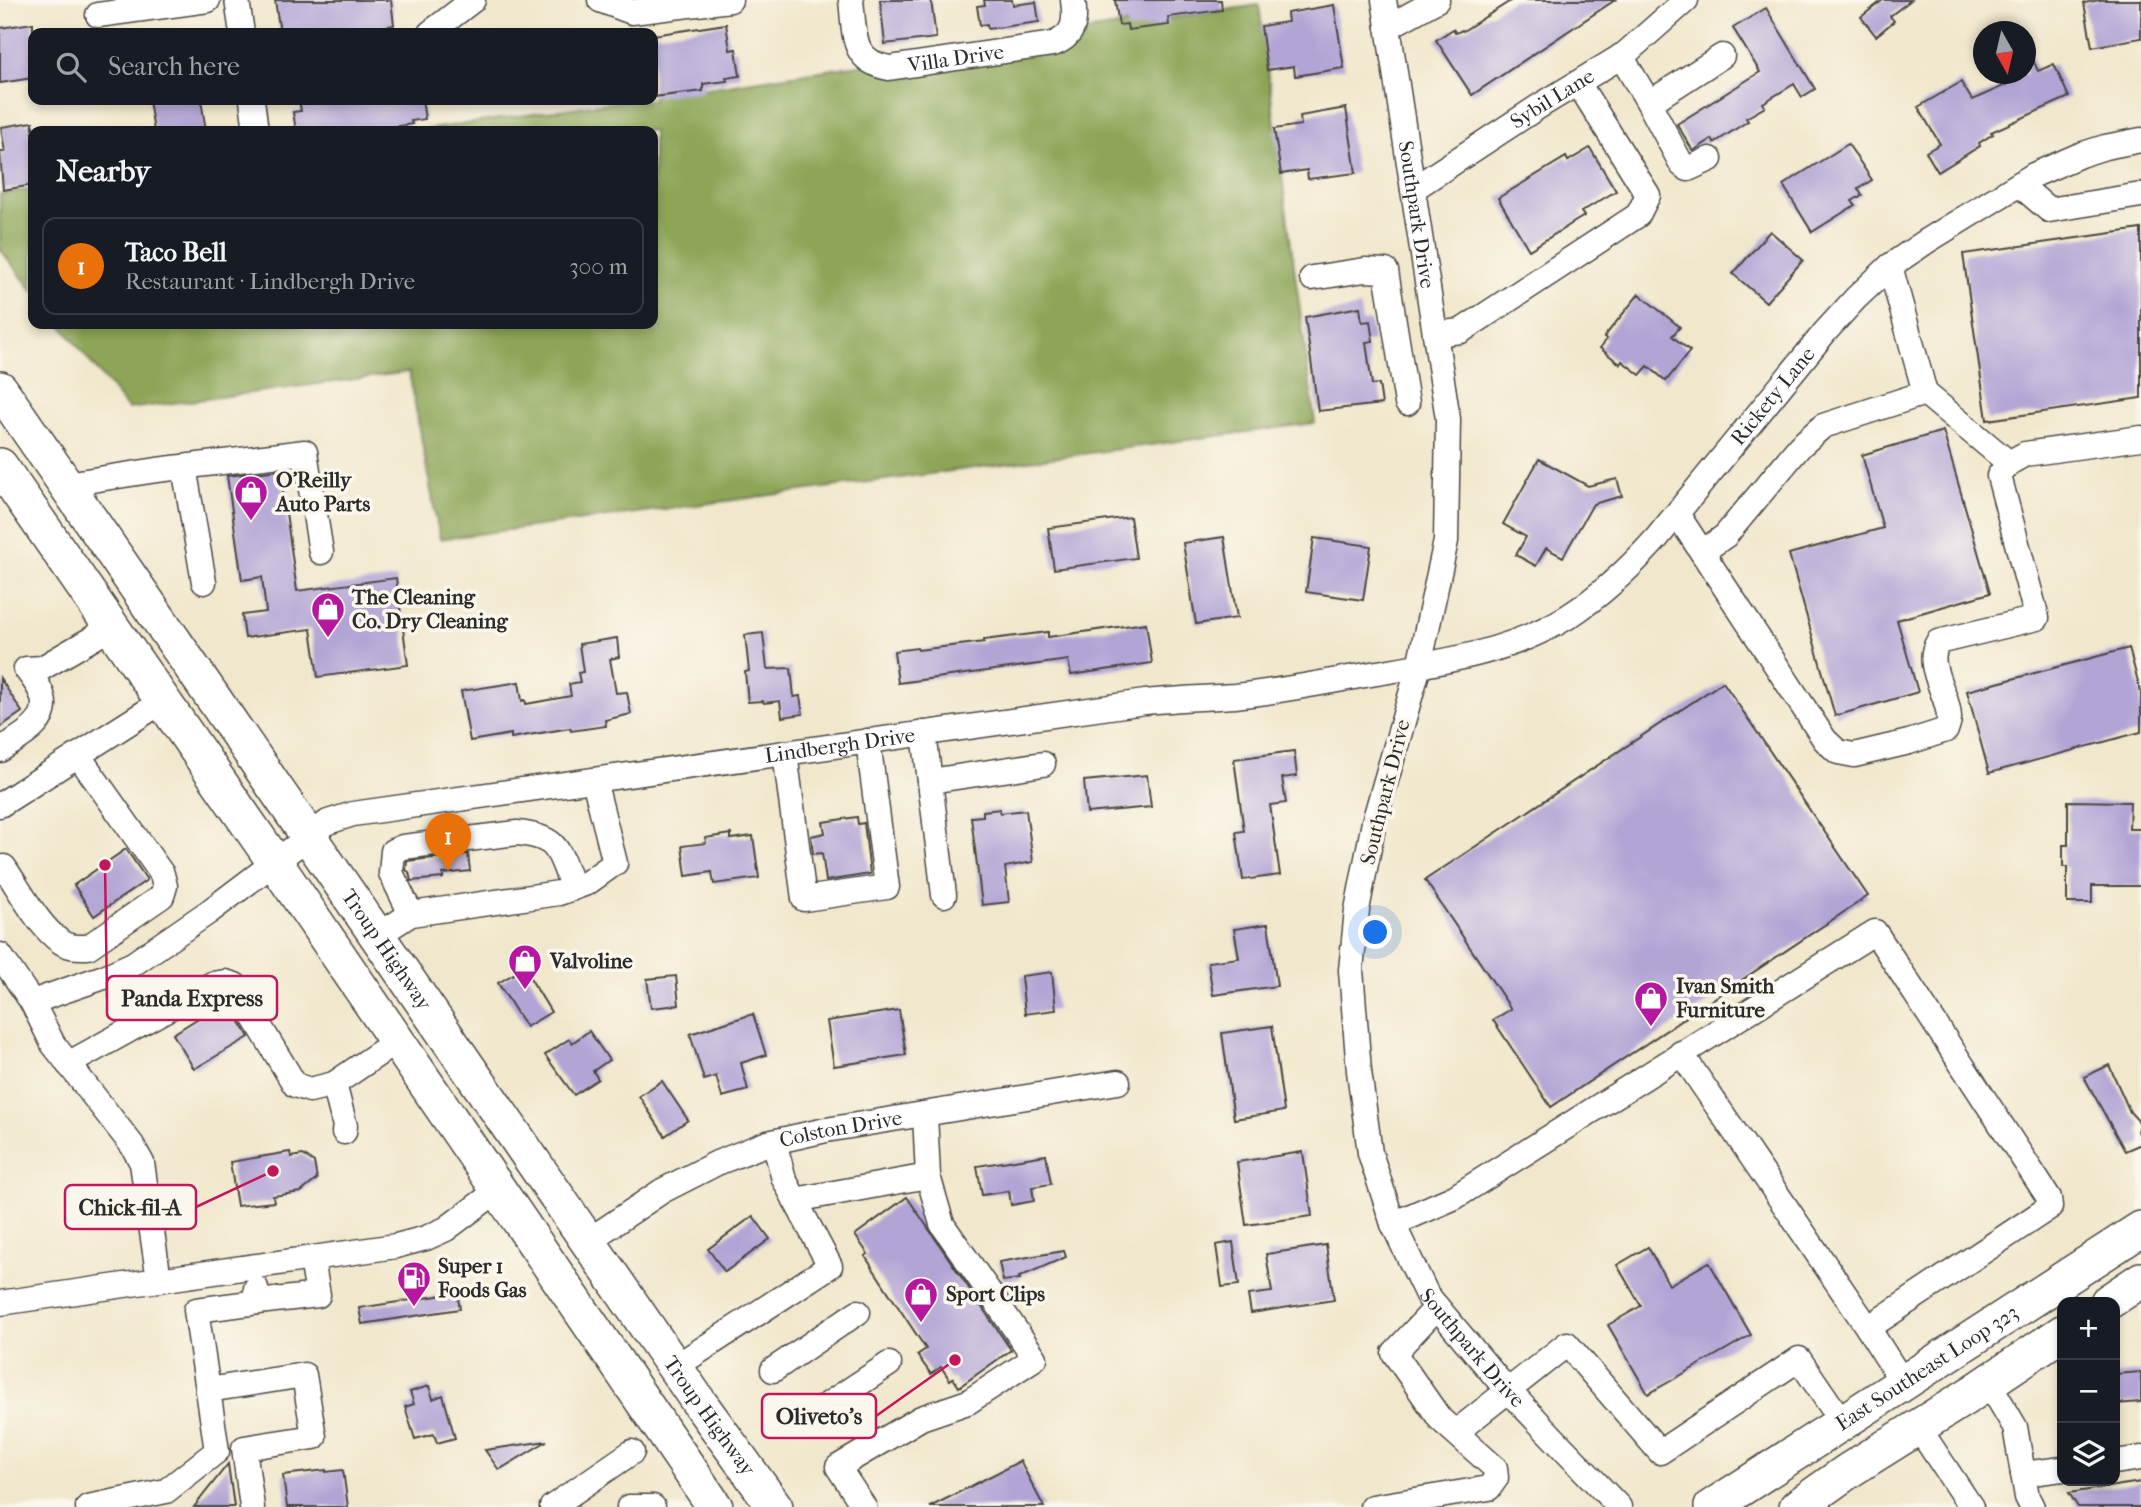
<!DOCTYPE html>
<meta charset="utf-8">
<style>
body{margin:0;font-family:"IM FELL French Canon",serif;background:#242831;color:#f1f3f6}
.controls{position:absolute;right:21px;bottom:21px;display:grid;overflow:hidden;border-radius:14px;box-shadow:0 4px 10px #0003}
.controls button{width:63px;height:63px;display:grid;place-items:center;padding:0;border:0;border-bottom:2px solid #363941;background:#171b24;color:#f1f3f6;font:35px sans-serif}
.compass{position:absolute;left:1973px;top:21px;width:63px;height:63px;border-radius:50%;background:#171b24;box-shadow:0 4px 10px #0003;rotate:172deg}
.you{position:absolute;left:1376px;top:933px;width:24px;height:24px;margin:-18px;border:5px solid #fff;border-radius:50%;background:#1a73e8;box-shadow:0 0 0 10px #1a73e833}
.badge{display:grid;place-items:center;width:46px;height:46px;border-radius:50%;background:#d690ce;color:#fff;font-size:23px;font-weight:700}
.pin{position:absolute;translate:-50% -58px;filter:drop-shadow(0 2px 4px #0008)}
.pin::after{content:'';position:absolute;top:37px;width:24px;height:21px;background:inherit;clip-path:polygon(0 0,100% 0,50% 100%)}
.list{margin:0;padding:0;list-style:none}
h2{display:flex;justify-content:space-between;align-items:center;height:91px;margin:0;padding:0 28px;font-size:30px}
h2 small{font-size:23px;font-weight:400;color:#9ea1a6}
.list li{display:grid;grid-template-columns:46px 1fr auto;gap:21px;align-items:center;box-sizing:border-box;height:98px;margin:0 14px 14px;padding:0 14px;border:2px solid #363941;border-radius:14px}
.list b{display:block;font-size:26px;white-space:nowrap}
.list p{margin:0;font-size:23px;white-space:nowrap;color:#9ea1a6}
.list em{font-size:23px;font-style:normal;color:#9ea1a6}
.icon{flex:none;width:38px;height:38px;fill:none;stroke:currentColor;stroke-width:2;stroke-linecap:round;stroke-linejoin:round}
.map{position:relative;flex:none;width:2141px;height:1507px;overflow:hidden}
.search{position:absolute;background:#171b24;box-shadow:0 4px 10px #0003;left:28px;top:28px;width:630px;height:77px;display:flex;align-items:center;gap:18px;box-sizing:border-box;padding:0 24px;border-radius:14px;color:#9ea1a6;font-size:26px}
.panel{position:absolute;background:#171b24;box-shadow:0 4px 10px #0003;left:28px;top:126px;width:630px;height:203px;border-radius:14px}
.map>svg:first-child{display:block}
.forest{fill:#8ca556;stroke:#5c6840;stroke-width:2}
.building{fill:#b2a5d5}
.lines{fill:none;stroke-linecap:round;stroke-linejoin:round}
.minor-casing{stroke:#494743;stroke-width:27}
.highway-casing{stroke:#494743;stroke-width:38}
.minor{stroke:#fff;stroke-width:24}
.highway{stroke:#fff;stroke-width:35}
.labels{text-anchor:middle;stroke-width:7;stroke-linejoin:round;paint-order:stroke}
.street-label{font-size:21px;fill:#2b2b2b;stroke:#fbf7ec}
.poi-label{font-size:21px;font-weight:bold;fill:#2b2b2b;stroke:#fbf7ec;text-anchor:start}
.leader{fill:none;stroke:#c2185b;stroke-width:2.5}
.callout-dot{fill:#c2185b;stroke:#fbf7ec;stroke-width:2.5}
.callout{fill:#fbf7ec;stroke:#c2185b;stroke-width:2.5}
.callout-label{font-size:23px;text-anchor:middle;font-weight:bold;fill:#2b2b2b}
</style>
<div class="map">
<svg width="2141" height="1507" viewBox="0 0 2141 1507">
<rect width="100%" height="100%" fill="#fbf7ec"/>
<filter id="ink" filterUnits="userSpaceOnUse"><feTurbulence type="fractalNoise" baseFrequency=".0143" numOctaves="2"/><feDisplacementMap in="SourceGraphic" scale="14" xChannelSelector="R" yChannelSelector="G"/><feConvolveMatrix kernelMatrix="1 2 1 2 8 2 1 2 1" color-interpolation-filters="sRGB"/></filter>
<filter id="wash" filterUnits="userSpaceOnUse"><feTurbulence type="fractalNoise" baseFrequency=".00686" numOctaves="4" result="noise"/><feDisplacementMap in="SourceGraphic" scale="28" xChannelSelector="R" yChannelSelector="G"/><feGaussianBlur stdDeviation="1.57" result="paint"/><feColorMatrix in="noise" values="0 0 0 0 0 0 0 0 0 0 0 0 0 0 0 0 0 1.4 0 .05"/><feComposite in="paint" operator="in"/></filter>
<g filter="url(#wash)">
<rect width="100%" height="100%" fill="#f1e7cc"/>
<g class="forest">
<path d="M1259 5 1315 423 440 539 409 372 128 409 60 324H653V131H417L627 100H653V96Z"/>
<path d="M33 189V291L0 249V194Z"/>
</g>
<g id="blocks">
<g class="building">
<path d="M275 0H391L394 25 381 27 382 30 351 33H280Z"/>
<path d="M880 0H931L936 38 885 44Z"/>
<path d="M984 0H1012L1013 5 1036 2 1039 22 988 29 987 24 980 25 977 6 985 5Z"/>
<path d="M1115 0H1221L1222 10 1168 17 1169 25 1128 30 1127 24 1119 25Z"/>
<path d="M1512 0H1615L1472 95 1436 40 1453 29 1456 33 1462 30 1463 31Z"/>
<path d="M1883 0H1911L1890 16 1894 21 1876 36 1861 17Z"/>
<path d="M2100 0H2141V38L2092 47 2084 3Z"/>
<path d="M1334 5 1344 68 1295 76 1294 66 1267 70 1261 26 1288 22 1287 13Z"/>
<path d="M1766 8 1815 89 1802 97 1794 84 1763 103 1765 107 1746 118 1748 121 1714 143 1712 139 1693 151 1677 124 1760 72 1733 28Z"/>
<path d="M33 23V78L0 83V28Z"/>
<path d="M726 24 730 50 736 49 740 76 726 78 727 81 703 84V91L653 97V35Z"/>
<path d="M2026 44 2038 71 2054 64 2069 97 1991 132 1993 134 1979 143 1980 146 1938 172 1926 152 1940 144 1918 107 1961 82 1972 100 2006 85 2001 74H2026Z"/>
<path d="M149 100H201L206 131H154Z"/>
<path d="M299 100H422L425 119 411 121 412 124 367 131H296L293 112 301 111Z"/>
<path d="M1346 108 1356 173 1308 179 1307 170 1281 174 1274 129 1301 125 1300 116Z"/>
<path d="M33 122V185L3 190 0 152H5L1 127Z"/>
<path d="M1848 144 1872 180 1858 189 1862 195 1852 201 1855 205 1812 232 1783 185Z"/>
<path d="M1590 148 1616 191 1581 212 1584 216 1529 250 1498 198 1566 157 1568 161Z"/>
<path d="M2141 229V398L1987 420 1963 254Z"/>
<path d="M1770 231 1803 260 1766 302 1733 274Z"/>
<path d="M1639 294 1680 327 1672 336 1690 351 1666 381 1648 366 1640 375 1622 361 1620 364 1600 348 1607 339 1604 337Z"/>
<path d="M1360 307 1362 322 1370 321 1373 341 1366 342 1372 385 1379 384 1382 404 1318 411 1305 317Z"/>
<path d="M1943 431 1990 593 1897 620 1918 692 1835 716 1789 554 1883 528 1862 455Z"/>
<path d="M1539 459 1588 486 1617 479 1622 496 1593 504 1563 557 1546 548 1536 566 1516 555 1526 537 1503 524Z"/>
<path d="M280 470 297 591 396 578 408 665 318 677 311 629 245 638 242 615 266 612 262 577 242 580 227 476Z"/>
<path d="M1130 517 1136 558 1054 569 1048 528Z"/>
<path d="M1224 537 1237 618 1196 624 1183 543Z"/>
<path d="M1314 538 1371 546 1363 600 1306 592Z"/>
<path d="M1146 623 1152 663 1071 675 1068 660 898 683 894 651 917 648 918 650 984 642V640L1048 632V637Z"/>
<path d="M763 633 767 669 791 668 794 697 800 696 803 714 782 717 780 701 764 703 763 701 748 702 745 672 749 671 745 635Z"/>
<path d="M617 638 619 657 610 659 616 693 627 692 631 714 605 720 606 726 571 731 570 728 511 738V734L470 741 461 691 519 682 522 701 525 700 526 704 571 696 569 684 580 682 578 673 583 672 579 644Z"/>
<path d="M2129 648 2141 693V732L1989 773 1967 691Z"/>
<path d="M0 678 22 712 0 727Z"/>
<path d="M1723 682 1868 896 1551 1107 1493 1020 1511 1009 1425 880Z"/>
<path d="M1294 751 1297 776 1282 778 1286 803 1270 805 1280 875 1243 880 1236 832 1244 831 1234 759Z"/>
<path d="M1147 775 1151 807 1087 813 1084 781Z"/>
<path d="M2068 801 2130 802 2129 829H2141V886H2092V903H2067V867H2063V845H2068Z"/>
<path d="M1000 809V813L1026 810 1033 862 1005 867 1009 902 982 905 971 817 983 816V811Z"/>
<path d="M857 817 858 824 864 823 870 874 826 881 822 853 813 854 811 836 825 833 823 822Z"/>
<path d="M731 834V839L753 836 759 878 714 884 712 872 686 876 682 846 706 843 705 838Z"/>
<path d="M126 849 147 880 94 916 74 885Z"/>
<path d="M468 854 470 871 443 874V878L411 881 409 872 406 870 407 861Z"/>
<path d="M1268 924 1277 986 1213 995 1208 962 1239 958 1234 929Z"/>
<path d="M524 968 551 1012 526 1027 498 983Z"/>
<path d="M1052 972 1056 1010 1025 1014 1021 976Z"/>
<path d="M676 976 679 1005 651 1008 647 979Z"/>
<path d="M227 1000 249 1037 194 1069 173 1034Z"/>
<path d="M899 1010 906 1055 834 1066 827 1021Z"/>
<path d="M753 1014 766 1055 741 1063 748 1090 722 1097 716 1076 704 1080 690 1034Z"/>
<path d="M1272 1026 1284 1111 1234 1119 1222 1033Z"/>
<path d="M589 1031 609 1060 593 1071 598 1079 574 1095 545 1055 569 1039 572 1043Z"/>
<path d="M2109 1065 2130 1112 2141 1124 2138 1131 2141 1137V1144L2125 1151 2084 1077Z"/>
<path d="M662 1081 688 1120 665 1136 639 1096Z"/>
<path d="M290 1152 291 1157 303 1155 314 1162 317 1179 301 1192 273 1196 274 1202 237 1206 230 1162Z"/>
<path d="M1303 1152 1312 1216 1246 1225 1237 1162Z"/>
<path d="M1046 1155 1051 1184 1032 1187 1034 1201 1011 1205 1009 1191 982 1195 977 1166Z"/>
<path d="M907 1197 1011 1350 959 1387 953 1378 950 1380 941 1367 931 1374 917 1355 926 1349 885 1287 865 1256 868 1254 855 1235Z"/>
<path d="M753 1216 770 1239 725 1272 708 1249Z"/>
<path d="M1233 1242 1239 1285 1222 1287 1216 1245Z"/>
<path d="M1326 1245 1334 1300 1251 1313 1248 1295 1272 1292 1266 1254Z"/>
<path d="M1648 1247 1669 1285 1709 1262 1751 1335 1648 1394 1608 1325 1641 1306 1617 1265Z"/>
<path d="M1064 1251 1066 1257 1019 1277 1020 1279 1003 1281 999 1262Z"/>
<path d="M457 1293 460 1309 362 1324 359 1308Z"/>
<path d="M2141 1372V1402L2115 1404V1374Z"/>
<path d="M429 1386 433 1399 443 1395 455 1438 437 1443 434 1434 415 1439 405 1407 414 1404 410 1392Z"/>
<path d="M547 1441 499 1470 485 1450Z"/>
<path d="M1020 1461 1044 1507H930Z"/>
<path d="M228 1464 234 1507H194Z"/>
<path d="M326 1470V1472L343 1470 348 1507H287L283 1475Z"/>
<path d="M2141 1482V1507H2078L2069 1493Z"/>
</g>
</g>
</g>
<g filter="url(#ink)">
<use href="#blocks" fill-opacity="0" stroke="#494743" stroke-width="2"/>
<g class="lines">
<g class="minor-casing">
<g id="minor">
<path d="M237 0 242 33"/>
<path d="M600 0 632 12 730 0"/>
<path id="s1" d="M851 0C855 32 850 61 889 68L1053 44C1075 36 1076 21 1073 0"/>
<path id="s2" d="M1384 0 1448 419 1446 541 1419 666 1374 822 1357 910 1351 970 1359 1071 1370 1153 1393 1224 1427 1295 1501 1383 1619 1507"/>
<path d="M98 15 208 0"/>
<path d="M1388 27 1437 0"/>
<path d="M430 33 473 0"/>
<path d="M1621 56 1649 103 1722 56"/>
<path d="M252 100 256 131"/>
<path d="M1649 103 1682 165 1688 169 1710 159"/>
<path d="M2020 185 2049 210 2141 195"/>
<path id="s3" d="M1413 189 1538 107 1625 54 1686 0"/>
<path d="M1890 266 1925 393"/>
<path d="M1312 278 1365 270 1386 271 1407 403"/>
<path d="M1435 334 1461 331 1638 215 1648 195 1578 83"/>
<path d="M184 467 204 582"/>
<path d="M66 484 157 470 305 452 321 552"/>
<path d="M1677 514 1825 740 1838 752 1854 755 1909 742 1946 730C1947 726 1949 723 1949 719 1950 696 1923 665 1938 642L2037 618 1999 476 2009 463 2025 454 2141 438"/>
<path d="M1702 552 1725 536 1800 446 1823 426 1925 393 2009 463"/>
<path d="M924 733 944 895"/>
<path d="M0 750C18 738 50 724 43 698 41 688 32 677 26 669L42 668 112 627"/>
<path d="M785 753 804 899 887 887 868 741"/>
<path d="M930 781 1043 764"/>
<path d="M0 805 163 701"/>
<path d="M4 867C20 890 38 926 61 942 70 948 78 947 88 947L162 896 165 886 162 874 78 755"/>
<path d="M411 914 391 873 393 851 403 847 517 833C561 837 558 852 573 888"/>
<path d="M377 936 411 914 559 893 587 883 615 863 594 780"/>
<path id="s4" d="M0 955 32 1002 104 977 133 964 210 911 328 822 353 814 1145 702C1175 699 1205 698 1235 696 1283 691 1330 681 1377 673 1443 662 1511 652 1569 616 1603 594 1630 568 1656 539L1825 332 1856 298 1890 266 1927 241 2034 175 2080 155 2105 147 2141 140"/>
<path d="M32 1002 53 1044 132 1145 142 1163 159 1280 396 1246 426 1238 446 1229 498 1190"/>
<path d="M1681 1053 1868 1328"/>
<path d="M68 1064 212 984 225 982 235 985 295 1085 310 1090 334 1084"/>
<path d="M344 1132 345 1126 334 1084 397 1041"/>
<path d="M795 1200 928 1176"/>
<path d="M1393 1224 1455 1197 1875 932 2049 1198 2050 1207 1868 1328 1903 1383"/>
<path id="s5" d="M588 1241 662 1191 717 1163 768 1143 826 1130 1118 1082"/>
<path d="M256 1288 258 1302 318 1295 312 1259"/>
<path d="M0 1303 159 1280"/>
<path d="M675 1367 830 1266 784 1179 774 1142"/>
<path d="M773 1370 858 1312"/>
<path d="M1989 1383 2015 1427 2027 1497 2032 1507"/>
<path d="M208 1390 196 1310 258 1302"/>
<path d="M806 1419 889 1364"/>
<path d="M1918 1427 1971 1507"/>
<path d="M1456 1432 1567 1344 1660 1452 1799 1359 1842 1422"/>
<path d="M2115 1462 2141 1458"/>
<path d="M2023 1474 2062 1469"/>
<path d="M88 1507 166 1491 217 1451 208 1390 304 1375 314 1437 244 1448 252 1507"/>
<path d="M552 1507 632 1452"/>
<path d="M629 1507H653"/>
<path d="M864 1507 838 1467 921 1418 968 1402 1035 1358 942 1224 928 1176 925 1114"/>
<path d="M1372 1507 1489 1488 1496 1478 1495 1468 1440 1419 1394 1353 1437 1307"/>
</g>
</g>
<g class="highway-casing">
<g id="highway">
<path id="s6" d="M0 389 698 1401 775 1507"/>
<path d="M0 466 274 861 715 1507"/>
<path d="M2108 1302 2141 1280"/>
<path id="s7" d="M1712 1507 2141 1229"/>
<path d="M1797 1507 1848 1471 1974 1392 2062 1333"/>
</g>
</g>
<use href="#minor" class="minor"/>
<use href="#highway" class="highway"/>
</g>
</g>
<defs>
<g id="shop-pin" transform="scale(1.75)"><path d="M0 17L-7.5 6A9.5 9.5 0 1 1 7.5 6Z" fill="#b5179e" stroke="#fbf7ec"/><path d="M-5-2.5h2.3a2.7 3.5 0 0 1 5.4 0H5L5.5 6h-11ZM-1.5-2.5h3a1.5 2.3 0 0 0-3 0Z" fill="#fff"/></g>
<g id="fuel-pin" transform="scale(1.75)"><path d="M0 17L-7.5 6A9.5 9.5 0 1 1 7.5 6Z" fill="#b5179e" stroke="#fbf7ec"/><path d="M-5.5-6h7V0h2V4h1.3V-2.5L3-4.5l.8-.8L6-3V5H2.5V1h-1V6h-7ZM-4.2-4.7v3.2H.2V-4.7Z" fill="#fff"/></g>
</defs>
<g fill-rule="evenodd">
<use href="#shop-pin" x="251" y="492"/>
<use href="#shop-pin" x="328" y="609"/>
<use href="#shop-pin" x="525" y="961"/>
<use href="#shop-pin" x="1651" y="998"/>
<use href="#fuel-pin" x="414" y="1278"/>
<use href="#shop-pin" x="921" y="1294"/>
</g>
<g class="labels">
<g class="street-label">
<text dy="7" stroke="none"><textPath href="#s1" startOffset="154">Villa Drive</textPath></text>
<text dy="7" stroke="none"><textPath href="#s3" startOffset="166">Sybil Lane</textPath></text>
<text dy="7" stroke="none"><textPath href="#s2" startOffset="217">Southpark Drive</textPath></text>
<text dy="7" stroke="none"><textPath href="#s4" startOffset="1969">Rickety Lane</textPath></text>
<text dy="7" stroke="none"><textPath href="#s4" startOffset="924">Lindbergh Drive</textPath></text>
<text transform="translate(1385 792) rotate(-76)" y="7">Southpark Drive</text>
<text dy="7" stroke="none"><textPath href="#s6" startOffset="681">Troup Highway</textPath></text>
<text dy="7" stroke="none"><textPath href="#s5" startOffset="280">Colston Drive</textPath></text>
<text dy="7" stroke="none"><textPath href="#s2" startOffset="1393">Southpark Drive</textPath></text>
<text dy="7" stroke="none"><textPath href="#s7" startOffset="256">East Southeast Loop 323</textPath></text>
<text dy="7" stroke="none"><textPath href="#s6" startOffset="1248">Troup Highway</textPath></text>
</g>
<g class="poi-label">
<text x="276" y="487">O'Reilly<tspan x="276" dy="24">Auto Parts</tspan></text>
<text x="352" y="604">The Cleaning<tspan x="352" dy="24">Co. Dry Cleaning</tspan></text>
<text x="550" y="968">Valvoline</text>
<text x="1676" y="993">Ivan Smith<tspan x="1676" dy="24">Furniture</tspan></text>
<text x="438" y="1273">Super 1<tspan x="438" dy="24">Foods Gas</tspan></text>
<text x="946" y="1301">Sport Clips</text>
</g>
</g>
<path class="leader" d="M105 865L107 998M273 1171L196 1207M955 1360L876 1416"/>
<g class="callout-dot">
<circle cx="105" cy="865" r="7"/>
<circle cx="273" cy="1171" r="7"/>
<circle cx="955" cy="1360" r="7"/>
</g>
<g class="callout">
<rect x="107" y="976" width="170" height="44" rx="7"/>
<rect x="65" y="1185" width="131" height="44" rx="7"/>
<rect x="762" y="1394" width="114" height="44" rx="7"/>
</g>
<g class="callout-label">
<text x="192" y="1006">Panda Express</text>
<text x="130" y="1215">Chick-fil-A</text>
<text x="819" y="1424">Oliveto's</text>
</g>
</svg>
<div class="controls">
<button>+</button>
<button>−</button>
<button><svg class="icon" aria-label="layers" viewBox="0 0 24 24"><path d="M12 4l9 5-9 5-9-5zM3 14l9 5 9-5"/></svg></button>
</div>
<svg class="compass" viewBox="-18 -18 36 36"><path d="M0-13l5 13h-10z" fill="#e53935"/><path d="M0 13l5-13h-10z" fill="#9ea1a6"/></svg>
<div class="you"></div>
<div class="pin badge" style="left:448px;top:871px;background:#e8710a">1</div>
<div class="search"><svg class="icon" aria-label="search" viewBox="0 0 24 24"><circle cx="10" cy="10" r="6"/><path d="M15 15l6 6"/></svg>Search here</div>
<section class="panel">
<h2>Nearby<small></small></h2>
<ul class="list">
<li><span class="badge" style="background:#e8710a">1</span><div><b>Taco Bell</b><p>Restaurant · Lindbergh Drive</p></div><em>300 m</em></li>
</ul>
</section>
</div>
